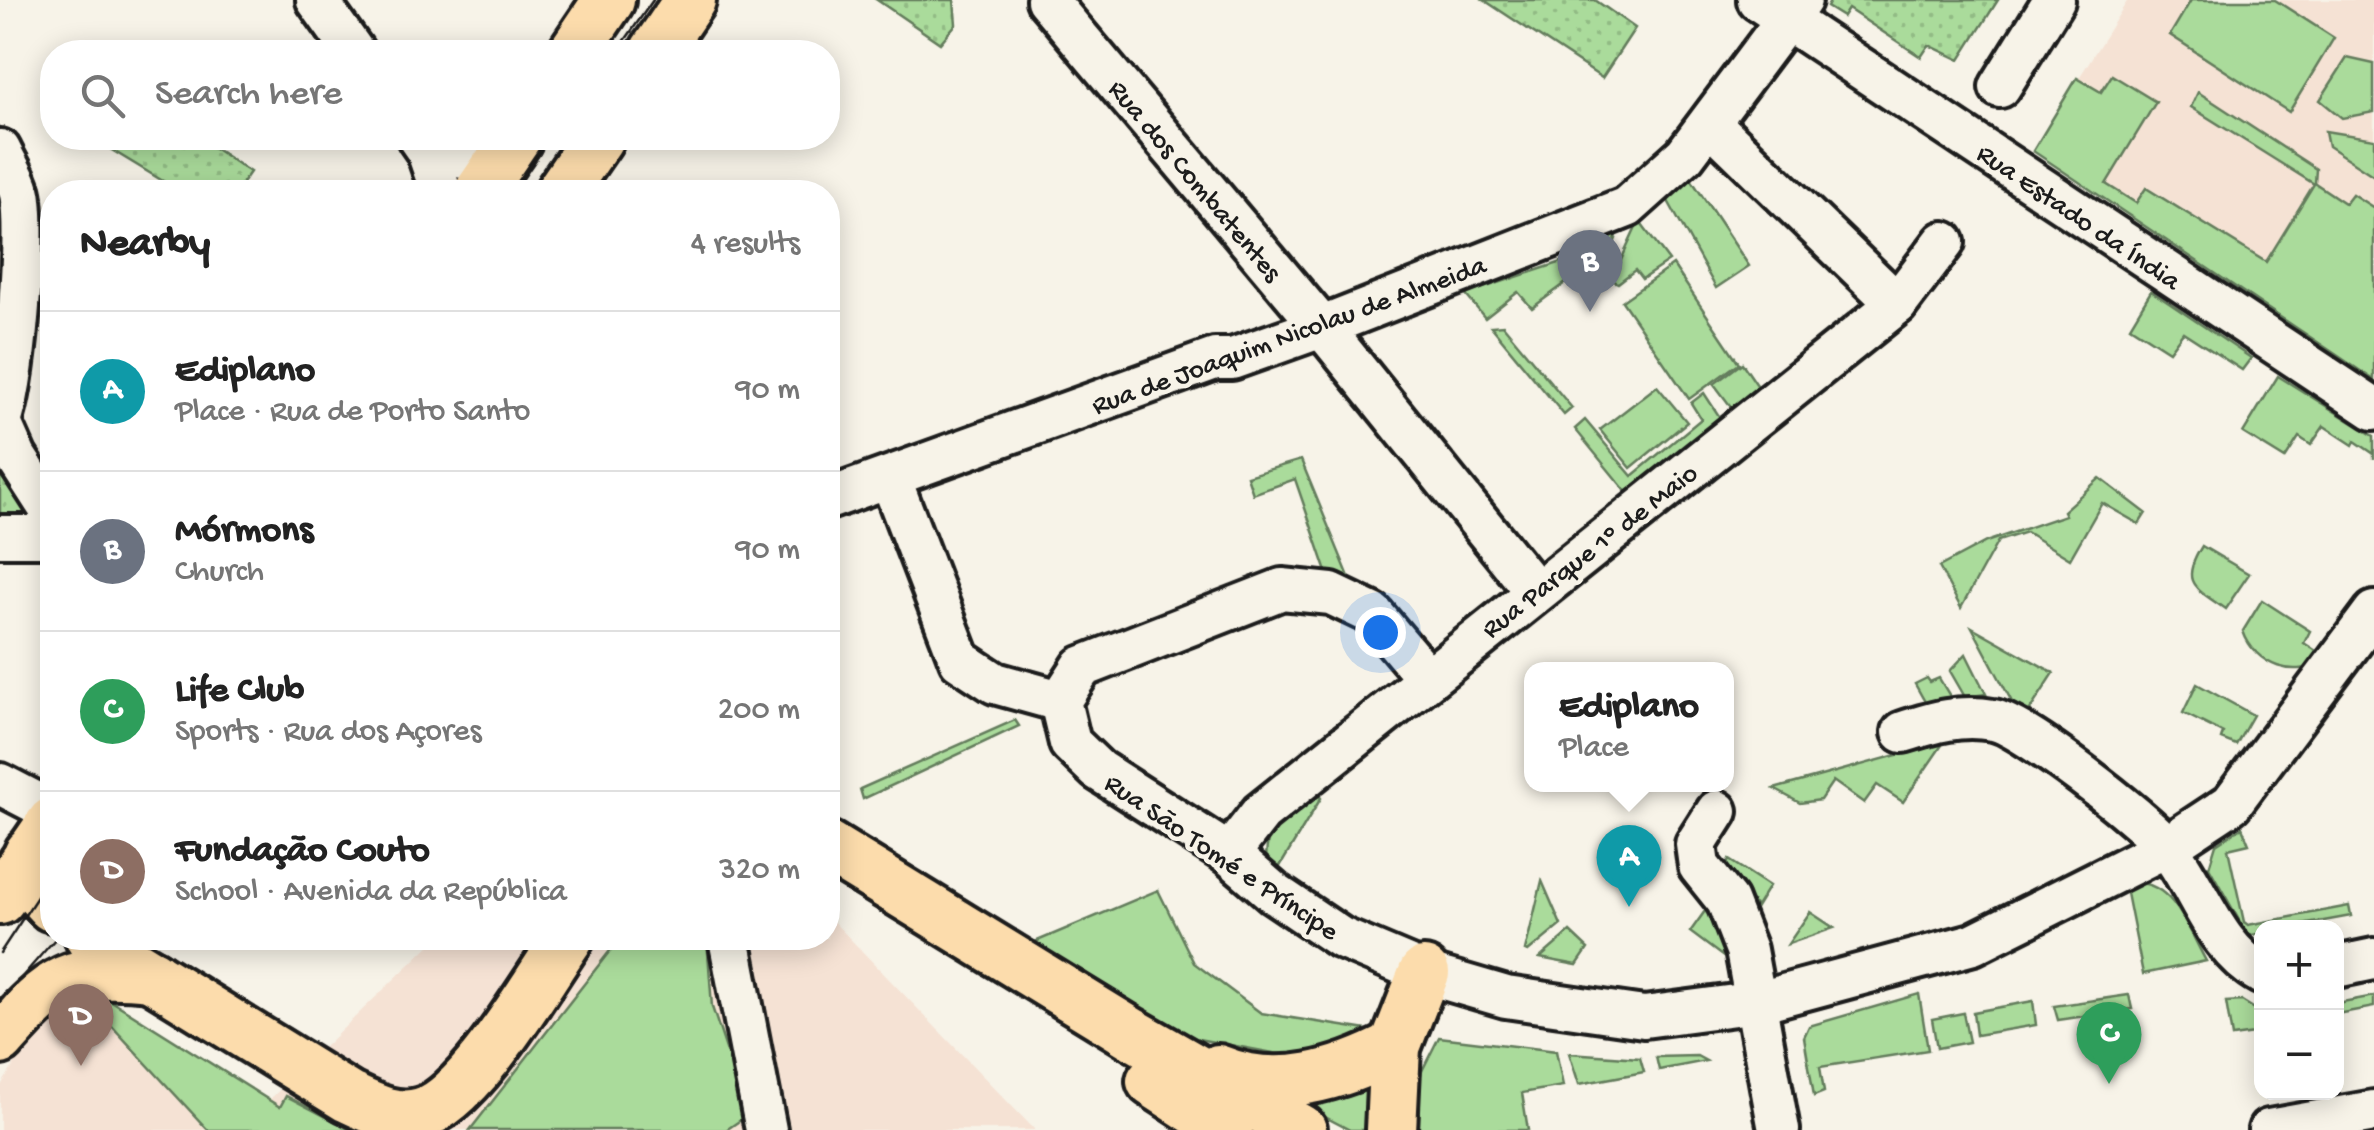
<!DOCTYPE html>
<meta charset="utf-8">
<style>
body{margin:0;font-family:"Gochi Hand",sans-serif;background:#f2f2f2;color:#222}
.controls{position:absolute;right:30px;bottom:30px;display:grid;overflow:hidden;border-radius:20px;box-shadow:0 5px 25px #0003}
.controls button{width:90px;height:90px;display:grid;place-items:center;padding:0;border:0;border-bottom:2px solid #e0e0e0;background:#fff;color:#222;font:50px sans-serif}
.you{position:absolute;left:1380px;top:632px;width:35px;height:35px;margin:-25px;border:8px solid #fff;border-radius:50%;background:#1a73e8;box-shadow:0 0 0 15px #1a73e833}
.badge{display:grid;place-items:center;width:65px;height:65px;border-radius:50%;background:#0f766e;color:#fff;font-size:32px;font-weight:700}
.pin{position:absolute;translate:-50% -82px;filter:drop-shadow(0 2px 5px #0008)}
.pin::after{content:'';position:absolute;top:52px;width:35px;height:30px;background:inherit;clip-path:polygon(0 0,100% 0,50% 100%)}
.popup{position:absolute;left:1524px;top:662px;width:210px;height:130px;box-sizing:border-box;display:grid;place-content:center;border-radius:20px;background:#fff;filter:drop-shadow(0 2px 8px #0005);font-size:32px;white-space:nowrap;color:#767676}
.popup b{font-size:38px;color:#222}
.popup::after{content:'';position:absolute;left:50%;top:100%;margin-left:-20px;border:20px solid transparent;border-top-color:#fff}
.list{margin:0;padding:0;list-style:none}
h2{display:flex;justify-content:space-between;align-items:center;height:130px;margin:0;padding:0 40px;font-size:42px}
h2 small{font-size:32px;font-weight:400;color:#767676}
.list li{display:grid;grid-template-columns:65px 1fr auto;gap:30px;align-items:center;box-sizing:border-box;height:160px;padding:0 40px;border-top:2px solid #e0e0e0}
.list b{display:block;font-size:38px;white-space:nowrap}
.list p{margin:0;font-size:32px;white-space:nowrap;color:#767676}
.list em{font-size:32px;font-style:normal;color:#767676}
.icon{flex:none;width:55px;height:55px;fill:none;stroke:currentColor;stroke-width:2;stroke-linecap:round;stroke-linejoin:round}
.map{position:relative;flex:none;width:2374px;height:1130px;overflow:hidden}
.search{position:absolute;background:#fff;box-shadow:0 5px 25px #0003;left:40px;top:40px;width:800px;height:110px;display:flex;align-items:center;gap:25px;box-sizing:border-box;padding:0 35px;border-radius:40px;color:#767676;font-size:38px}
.panel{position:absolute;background:#fff;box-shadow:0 5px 25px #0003;left:40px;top:180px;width:800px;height:770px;border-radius:40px}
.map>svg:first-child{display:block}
.built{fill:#f5e2d4}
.grass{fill:#aadb9b;stroke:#637c5c;stroke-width:2.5}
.park{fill:url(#park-dots);stroke:#637c5c;stroke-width:2.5}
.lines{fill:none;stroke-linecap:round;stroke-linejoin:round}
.minor-casing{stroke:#1c1c1c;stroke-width:48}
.major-casing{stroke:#1c1c1c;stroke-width:58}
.minor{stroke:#f7f3e8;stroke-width:40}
.major{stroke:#fcdcac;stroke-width:50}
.tram{stroke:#1c1c1c;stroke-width:2.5}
.labels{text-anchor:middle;stroke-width:9;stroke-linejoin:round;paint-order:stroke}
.street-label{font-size:28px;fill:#1c1c1c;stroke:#f7f3e8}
</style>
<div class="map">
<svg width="2374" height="1130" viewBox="0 0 2374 1130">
<defs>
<pattern id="park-dots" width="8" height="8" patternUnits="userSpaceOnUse" patternTransform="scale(2.5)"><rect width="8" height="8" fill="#aadb9b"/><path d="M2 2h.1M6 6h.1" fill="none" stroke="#92bb85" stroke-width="1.8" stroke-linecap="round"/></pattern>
</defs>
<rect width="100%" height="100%" fill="#f7f3e8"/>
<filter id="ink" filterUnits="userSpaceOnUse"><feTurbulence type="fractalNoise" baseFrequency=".01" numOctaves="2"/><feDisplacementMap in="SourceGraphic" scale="20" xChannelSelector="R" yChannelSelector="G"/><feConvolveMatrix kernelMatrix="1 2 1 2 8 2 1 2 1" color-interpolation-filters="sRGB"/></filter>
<g filter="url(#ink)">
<g class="built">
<path d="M2128 0H2374V380L2033 151Z"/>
<path d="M828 916 1035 1130H238L437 938H828Z"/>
<path d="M85 997 208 1130H0V1087L25 1048 58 1013Z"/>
</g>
<g class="grass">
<path d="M2191 0H2275L2334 38 2289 112 2170 35Z"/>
<path d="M2347 58 2374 64V112L2342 118 2320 100Z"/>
<path d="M2112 75 2156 102 2106 184 2136 203 2146 188 2266 262 2314 184 2191 107 2198 92 2316 169 2315 183 2345 203 2352 194 2374 208V380L2033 151 2077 78 2101 92Z"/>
<path d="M2325 131 2374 139V176L2328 146Z"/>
<path d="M1689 176 1749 266 1716 288 1667 199Z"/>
<path d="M1639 221 1669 261 1642 279 1635 270 1618 283 1612 280Z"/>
<path d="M1618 233 1602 276 1585 269 1532 308 1518 292 1485 318 1465 294 1559 263Z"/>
<path d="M1673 265 1739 363 1689 399 1622 301Z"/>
<path d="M2151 291 2251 358 2242 370 2183 332 2169 351 2130 326Z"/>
<path d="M1503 325 1572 408 1564 415 1491 326Z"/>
<path d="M1742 363 1759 388 1732 408 1714 384Z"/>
<path d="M2278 376 2374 436V459V454L2355 441 2353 445 2324 426 2311 445 2299 437 2285 459 2243 433Z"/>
<path d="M1657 386 1687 422 1631 468 1600 430Z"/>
<path d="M1704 393 1721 419 1629 495 1575 429 1585 420 1632 476 1701 419 1691 403Z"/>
<path d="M1301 460 1352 584 1328 575 1295 479 1253 494 1247 476Z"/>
<path d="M2100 478 2146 513 2139 524 2102 503 2070 559 2026 532 1998 541 1961 608 1939 567 1986 542 2065 515 2063 511Z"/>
<path d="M2202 546 2249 574 2225 609C2194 587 2179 583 2202 546Z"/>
<path d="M2262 600 2310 631 2304 643 2327 658C2296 681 2255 666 2243 631Z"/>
<path d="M1972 627 2054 673 2028 713 2012 702Z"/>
<path d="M1966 654 1986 694 1965 697 1950 671Z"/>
<path d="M1927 678 1930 682 1939 678 1953 701 1929 709 1915 684Z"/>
<path d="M2197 684 2253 715 2236 745 2221 739 2223 733 2183 713Z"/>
<path d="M1015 720 1019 726 863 799 860 789Z"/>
<path d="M1944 742 1903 802 1877 785 1864 803 1833 781 1820 800 1800 803 1774 789Z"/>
<path d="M1314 789 1321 798 1279 868 1268 870C1259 828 1286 813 1314 789Z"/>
<path d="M2242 827 2249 844 2228 849 2244 922 2248 925 2349 906 2351 916 2291 927 2262 928 2261 933 2248 936 2209 867 2216 844Z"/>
<path d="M1729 860 1769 886 1756 907 1726 867Z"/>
<path d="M1542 881 1561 925 1528 952 1525 951Z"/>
<path d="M2137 883C2174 883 2190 933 2206 961L2143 974 2126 888Z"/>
<path d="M1158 890 1194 963 1261 1013 1367 1030 1329 1054 1301 1058 1182 1036 1023 947Z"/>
<path d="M1705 911 1725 931 1722 956 1690 932Z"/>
<path d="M1810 912 1834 928 1788 944Z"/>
<path d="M1570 932 1588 949 1577 965 1540 958Z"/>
<path d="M620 938H707L712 1007 748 1115 726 1130H470Z"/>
<path d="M1919 994 1928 1050 1820 1067 1824 1092 1814 1096 1804 1037 1809 1026Z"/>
<path d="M102 995 280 1107 286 1096 351 1130H208L85 997Z"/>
<path d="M2129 995 2132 1009 2058 1020 2054 1006Z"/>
<path d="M2374 996V1007L2337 1014V1003Z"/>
<path d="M2033 1001 2036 1025 1976 1035 1973 1012Z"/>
<path d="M2242 1001 2261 1013V1033L2232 1037 2226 1002Z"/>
<path d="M1963 1013 1969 1042 1937 1048 1932 1019Z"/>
<path d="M1439 1037 1556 1051 1563 1086 1522 1093 1528 1130H1411L1422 1071Z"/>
<path d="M1569 1053 1640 1058 1644 1072 1579 1084Z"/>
<path d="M1697 1056 1706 1061 1659 1070 1656 1057Z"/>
<path d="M1376 1078 1368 1130H1350L1287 1097Z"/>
</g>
<g class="park">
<path d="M877 0H954L956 24 940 43Z"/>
<path d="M1484 0H1595L1635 28 1602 78Z"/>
<path d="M1831 0H1998L1960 60 1929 45 1921 57 1848 9 1843 17 1827 7Z"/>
<path d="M92 138H199L250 172 236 192H181Z"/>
<path d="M0 450 31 504 29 515 0 514Z"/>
</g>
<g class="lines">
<g class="minor-casing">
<g id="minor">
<path d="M317 0 354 52"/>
<path d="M1047 0 1322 327 1535 591"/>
<path d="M1758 0 2374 409"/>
<path d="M2000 87 2054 0"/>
<path d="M1711 124 1897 304"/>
<path d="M418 138 427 151 441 192"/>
<path d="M0 150C7 165 20 184 21 200 26 247 16 382 0 425"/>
<path d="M427 151 469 159 503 158"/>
<path d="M1 423 16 457 52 513"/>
<path d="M891 480 960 660 995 683 1060 701"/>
<path d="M828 499 1215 359H1232L1322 327 1627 207 1685 155 1801 0"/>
<path d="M0 536H52"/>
<path d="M1427 678 1373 614 1331 594 1282 589 1082 667 1060 701 1070 743 1098 770 1229 854 1274 893 1341 938 1424 973 1506 997 1644 1017 1758 1002 1973 944 2166 847 2231 804 2374 612"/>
<path d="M1903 732C1934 722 1960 714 1993 720 2022 724 2145 821 2166 846 2199 887 2214 948 2262 974"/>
<path d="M0 784 52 811"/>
<path d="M1717 811 1696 844 1699 866 1727 901 1746 950 1779 1130"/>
<path d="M1229 854 1261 813 1897 304 1944 242"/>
<path d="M729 938 766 1130"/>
<path d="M2336 967 2374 959"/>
<path d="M2269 1130 2374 1111"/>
</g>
</g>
<g class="major-casing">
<g id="major">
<path d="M574 52 609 0"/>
<path d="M655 52 690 0"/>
<path d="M480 192 517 138"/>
<path d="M561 192 598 138"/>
<path d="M828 847 1131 1033 1301 1130"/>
<path d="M30 853 40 893 52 906"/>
<path d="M0 899 52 823"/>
<path d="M91 938 348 1097C371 1108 395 1121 422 1113 470 1100 538 981 568 938"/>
<path d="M0 1039C54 978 70 967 152 975"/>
<path d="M1218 1070C1278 1095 1341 1075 1395 1047"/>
<path d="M1152 1081 1227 1130"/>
<path d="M1391 1130 1395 1047 1424 973"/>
</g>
</g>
<use href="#minor" class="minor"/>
<use href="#major" class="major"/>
<g class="tram">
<path d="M617 52 653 0"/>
<path d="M510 192 547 138"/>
<path d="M0 953 52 874"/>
<path d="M0 1002 56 938"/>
</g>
</g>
</g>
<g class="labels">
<g class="street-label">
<text transform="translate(1197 179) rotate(50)" y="10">Rua dos Combatentes</text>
<text transform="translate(2080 215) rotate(34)" y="10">Rua Estado da Índia</text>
<text transform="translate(1288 333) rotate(-20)" y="10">Rua de Joaquim Nicolau de Almeida</text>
<text transform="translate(1588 549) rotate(-38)" y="10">Rua Parque 1º de Maio</text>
<text transform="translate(1223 855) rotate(34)" y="10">Rua São Tomé e Príncipe</text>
</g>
</g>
</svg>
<div class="controls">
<button>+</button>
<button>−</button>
</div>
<div class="you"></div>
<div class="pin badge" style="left:1629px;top:907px;background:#0f9aa8">A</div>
<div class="popup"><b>Ediplano</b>Place</div>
<div class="pin badge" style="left:1590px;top:312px;background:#6b7280">B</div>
<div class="pin badge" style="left:2109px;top:1084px;background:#2e9e5b">C</div>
<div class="pin badge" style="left:81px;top:1066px;background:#8d6e63">D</div>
<div class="search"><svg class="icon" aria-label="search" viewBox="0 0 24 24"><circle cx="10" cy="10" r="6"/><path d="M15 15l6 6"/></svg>Search here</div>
<section class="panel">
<h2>Nearby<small>4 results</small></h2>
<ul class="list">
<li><span class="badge" style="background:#0f9aa8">A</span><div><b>Ediplano</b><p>Place · Rua de Porto Santo</p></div><em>90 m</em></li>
<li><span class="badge" style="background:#6b7280">B</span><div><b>Mórmons</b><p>Church</p></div><em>90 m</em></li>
<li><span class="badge" style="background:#2e9e5b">C</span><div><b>Life Club</b><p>Sports · Rua dos Açores</p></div><em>200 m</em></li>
<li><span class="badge" style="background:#8d6e63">D</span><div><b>Fundação Couto</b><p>School · Avenida da República</p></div><em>320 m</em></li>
</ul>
</section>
</div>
